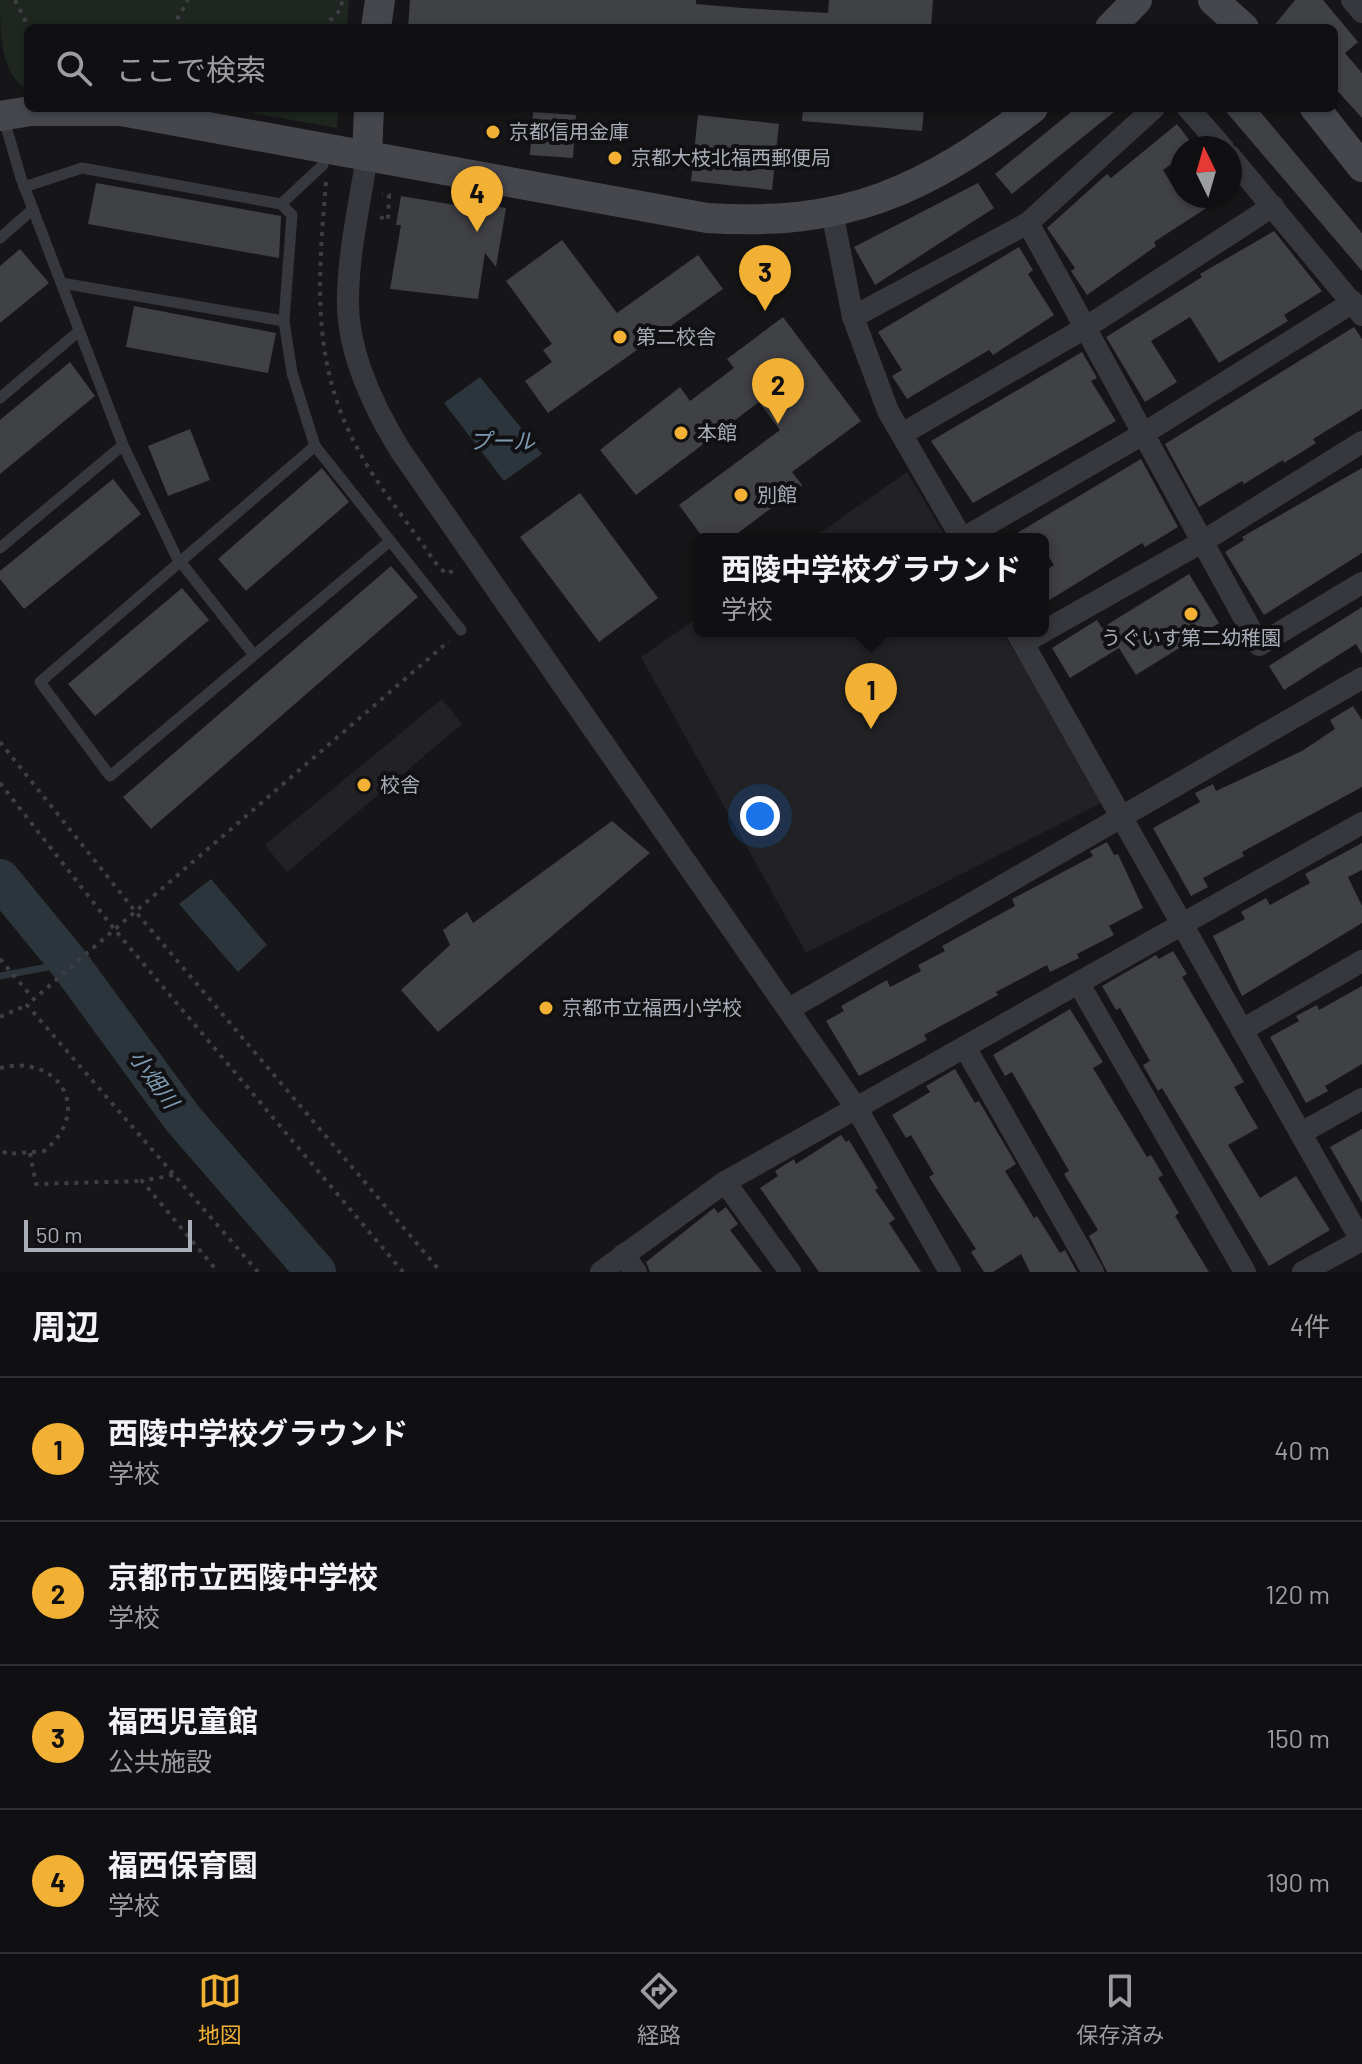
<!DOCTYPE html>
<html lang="ja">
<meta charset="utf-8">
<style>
body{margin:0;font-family:Barlow,"Noto Sans JP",sans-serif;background:#1e1e20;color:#f1f3f6}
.compass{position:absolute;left:1170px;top:136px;width:72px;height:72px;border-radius:50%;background:#101012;box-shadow:0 2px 6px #0004;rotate:355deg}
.scale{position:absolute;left:24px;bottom:20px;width:168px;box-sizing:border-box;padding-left:8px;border:4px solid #a8adb8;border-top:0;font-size:22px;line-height:28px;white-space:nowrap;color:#a8adb8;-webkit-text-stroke:6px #111113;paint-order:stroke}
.you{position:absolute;left:760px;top:816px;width:28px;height:28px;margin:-20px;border:6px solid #fff;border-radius:50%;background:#1a73e8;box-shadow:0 0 0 12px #1a73e833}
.badge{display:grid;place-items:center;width:52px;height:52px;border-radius:50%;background:#f2b134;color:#111;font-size:26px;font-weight:700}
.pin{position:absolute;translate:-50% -66px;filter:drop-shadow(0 2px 4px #0008)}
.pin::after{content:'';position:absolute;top:42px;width:28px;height:24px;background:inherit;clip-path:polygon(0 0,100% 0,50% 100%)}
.popup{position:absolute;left:693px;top:533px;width:356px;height:104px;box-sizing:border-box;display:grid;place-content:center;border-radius:12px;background:#101012;filter:drop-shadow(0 2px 6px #0005);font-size:26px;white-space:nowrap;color:#9c9d9f}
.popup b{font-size:30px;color:#f1f3f6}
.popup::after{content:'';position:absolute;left:50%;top:100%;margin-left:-16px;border:16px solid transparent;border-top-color:#101012}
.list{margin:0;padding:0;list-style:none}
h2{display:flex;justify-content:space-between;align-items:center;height:104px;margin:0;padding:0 32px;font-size:34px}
h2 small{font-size:26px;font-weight:400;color:#9c9d9f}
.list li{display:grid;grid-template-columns:52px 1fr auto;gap:24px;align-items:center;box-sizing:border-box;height:144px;padding:0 32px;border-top:2px solid #303032}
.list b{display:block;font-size:30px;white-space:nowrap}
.list p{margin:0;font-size:26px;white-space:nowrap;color:#9c9d9f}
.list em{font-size:26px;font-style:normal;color:#9c9d9f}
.icon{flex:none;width:44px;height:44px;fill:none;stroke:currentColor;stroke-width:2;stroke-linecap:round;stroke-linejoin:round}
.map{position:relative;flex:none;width:1362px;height:1272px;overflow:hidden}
.search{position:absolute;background:#101012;box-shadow:0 2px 6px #0004;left:24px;right:24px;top:24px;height:88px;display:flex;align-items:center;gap:20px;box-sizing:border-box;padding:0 28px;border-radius:12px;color:#9c9d9f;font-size:30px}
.sheet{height:680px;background:#101012}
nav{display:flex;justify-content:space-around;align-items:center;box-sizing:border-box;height:112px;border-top:2px solid #303032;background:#101012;font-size:22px;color:#9c9d9f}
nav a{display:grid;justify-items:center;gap:4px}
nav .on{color:#f2b134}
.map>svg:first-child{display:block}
.built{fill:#222225}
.green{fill:#1e261f}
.water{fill:#2c353c}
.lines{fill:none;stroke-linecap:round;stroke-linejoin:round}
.stream{stroke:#2c353c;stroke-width:7}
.river{stroke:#2c353c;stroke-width:40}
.building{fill:#404145}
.path{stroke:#3d3f44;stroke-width:4;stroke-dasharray:4 6;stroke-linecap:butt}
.lane{stroke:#37383d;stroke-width:11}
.street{stroke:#37383d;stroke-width:22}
.secondary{stroke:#45474d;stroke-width:30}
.poi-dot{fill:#f2b134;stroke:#111113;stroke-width:3}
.labels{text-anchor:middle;stroke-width:8;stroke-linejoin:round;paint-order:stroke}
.poi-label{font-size:20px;fill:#a8adb8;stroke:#111113;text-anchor:start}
.water-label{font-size:22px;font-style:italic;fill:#7f9bb3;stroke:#111113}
</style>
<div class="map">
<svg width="1362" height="1272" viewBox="0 0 1362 1272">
<rect width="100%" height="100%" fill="#161618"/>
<g class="built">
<path d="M907 472 947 539H811Z"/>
<path d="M699 617V631H1002L1105 801 806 953 641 657Z"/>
<path d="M442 699 462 724 287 872 265 845Z"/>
</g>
<g class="green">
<path d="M0 0H349L347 28H28V89C0 76 0 31 0 0Z"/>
<path d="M225 108H339L337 128Z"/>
</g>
<g class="water">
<path d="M480 377 542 454 504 481 444 403Z"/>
<path d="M211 879 267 945 238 972 179 904Z"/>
</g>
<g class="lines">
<path class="stream" d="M0 976 69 963"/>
<path class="river" d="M0 879 69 963 183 1119 316 1272"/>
</g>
<g class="building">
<path d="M410 0H696V4L742 8 828 13 829 0H933L931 28H408Z"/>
<path d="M1295 0H1323L1358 42 1345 53 1362 73V118L1334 87V28H1272Z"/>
<path d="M803 108H924L922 131 802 121Z"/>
<path d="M1076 108H1119L1012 194 995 174Z"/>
<path d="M1223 108H1257L1268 121 1362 233V271Z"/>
<path d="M533 112 576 115 573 158 530 155Z"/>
<path d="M698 115 779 124 772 190 691 181Z"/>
<path d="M1177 124 1193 145 1182 148 1180 158 1163 170 1179 196H1225L1154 242 1156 246 1087 295 1071 271 1075 268 1047 228 1107 174 1111 178Z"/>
<path d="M96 183 281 216 279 258 88 224Z"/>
<path d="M978 183 994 208 875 285 854 247Z"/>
<path d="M401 196 455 205 456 199 506 208 496 267 485 253 478 299 390 289 401 225H396Z"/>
<path d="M1274 231 1322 291 1284 315 1288 321 1219 363 1190 317 1151 341 1177 382 1145 402 1106 337 1202 277 1200 274Z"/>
<path d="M562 240 617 313 698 255 723 289 548 413 525 381 552 362 543 350 552 344 506 281Z"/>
<path d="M1019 247 1033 270 1028 274 1054 315 993 355 989 350 907 399 892 376 902 370 878 332Z"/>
<path d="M20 249 49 283 0 323V266Z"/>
<path d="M134 306 276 333 268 373 126 347Z"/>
<path d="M783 317 861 421 792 472 802 485 730 539H704L679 505 780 430 759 402 636 495 600 450 680 387 690 401 734 368 727 359Z"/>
<path d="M1354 327 1362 339V409L1313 439 1316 443 1284 463 1283 460 1244 484 1242 481 1199 507 1165 444Z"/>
<path d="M1082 352 1097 378 1091 381 1116 421 973 503 931 441Z"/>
<path d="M70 362 95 396 0 474V420Z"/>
<path d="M190 429 210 480 168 496 148 446Z"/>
<path d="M1141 459 1178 527 1145 547 1142 543 1043 604V572L1054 565 1043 548V539H1007Z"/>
<path d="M322 468 349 502 246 591 218 559Z"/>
<path d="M1362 468V553L1264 615 1225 552 1244 540 1242 537Z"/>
<path d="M113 479 141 514 24 609 0 579V571Z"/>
<path d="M580 493 658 598 599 642 520 537Z"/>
<path d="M391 566 418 597 151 829 123 797Z"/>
<path d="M1189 574 1219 623 1136 675 1119 648 1070 678 1052 648 1097 620 1102 628Z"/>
<path d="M182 588 209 620 95 716 68 684Z"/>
<path d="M1362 607V654L1356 644 1284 690 1269 666Z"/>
<path d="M1353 706 1362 720V787L1242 852 1244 856 1203 878 1208 887 1191 896 1153 828 1200 802 1195 793 1213 784 1216 791 1302 751 1335 729 1330 720Z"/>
<path d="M612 821 650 853 438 1032 401 990 450 945 443 930 467 912 473 923Z"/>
<path d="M1107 842 1114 855 1118 854 1143 908 1109 926 1114 935 1077 954 1079 958 1050 972 1047 965 996 992 998 995 924 1035 927 1040 859 1076 826 1021 844 1011 841 1006 887 980 890 987 921 971 918 965 945 951 942 946 1015 906 1012 899 1093 856 1090 851Z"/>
<path d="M1362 843V870L1348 877 1362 906V923L1242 996 1213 936 1245 919 1241 912 1266 898 1270 905 1310 883 1305 874Z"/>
<path d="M1173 951 1187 974 1182 977 1244 1082 1234 1087 1258 1128 1228 1145 1260 1198 1296 1176 1330 1230 1269 1266 1162 1088 1158 1091 1152 1081 1143 1065 1150 1061 1120 1008 1116 1010 1102 986 1156 955 1159 959Z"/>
<path d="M1362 986V1064L1325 1086 1328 1091 1306 1103 1270 1037 1299 1021 1296 1016 1317 1005 1319 1010Z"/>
<path d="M1070 1009 1103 1062 1093 1068 1147 1157 1151 1155 1163 1175 1158 1178 1179 1213 1175 1216 1209 1272H1107L1089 1236 1098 1230 1064 1174 1069 1171 1012 1072 1005 1076 993 1055Z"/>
<path d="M955 1069 975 1103 979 1101 1016 1164 1005 1171 1034 1218 1037 1216 1060 1253 1065 1250 1077 1272H1030L1021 1254 993 1272H984L971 1252 976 1249 929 1177 934 1174 911 1135 906 1138 892 1115 930 1092 926 1086Z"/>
<path d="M1362 1129V1203L1330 1147Z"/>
<path d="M841 1135 846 1142 849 1140 878 1188 875 1190 895 1219 889 1223 921 1272H819L760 1188 778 1176 775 1171 794 1159 796 1164Z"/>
<path d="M726 1207 738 1224 730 1230 762 1272H650L646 1262 714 1208 718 1213Z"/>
</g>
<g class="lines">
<g class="path">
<path d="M15 0 29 28"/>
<path d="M172 28 188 0"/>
<path d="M323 28 341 9 342 0"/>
<path d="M326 182C318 282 310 365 361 455 382 492 411 526 434 561L446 574 455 570"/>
<path d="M380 217 388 220 389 195 382 194"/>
<path d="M0 742 135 911 441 1272"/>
<path d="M0 783 115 930 403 1272"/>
<path d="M0 959 32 997"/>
<path d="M0 1017 27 1005"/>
<path d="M0 1068C59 1053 94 1111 44 1151L7 1154 0 1149"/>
<path d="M30 1153 36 1184 142 1181"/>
<path d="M173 1175 142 1181 218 1272"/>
<path d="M258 1272 27 1005 449 641"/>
</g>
<g class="lane">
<path d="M3 116 21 178 123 445 176 556 254 655"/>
<path d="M24 187 82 168 281 204 292 215 284 321 292 373 315 446 461 630"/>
<path d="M281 204 323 165"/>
<path d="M0 238 33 209"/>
<path d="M61 283 284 321"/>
<path d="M0 398 79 331"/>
<path d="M315 446 40 682 110 776 390 541"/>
<path d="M0 548 123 445"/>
</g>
<g class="street">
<path d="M1352 0 1362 12"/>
<path d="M1188 108 1223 148"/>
<path d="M367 156C360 202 349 249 348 296 346 350 373 406 400 450L857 1109 950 1272"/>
<path d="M1230 156 1362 315"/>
<path d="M832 212 853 317 888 411 962 539 1143 434 1353 302"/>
<path d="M1028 223 1259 645 1362 583"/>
<path d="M853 317 1028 223 1154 108"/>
<path d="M902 434 1085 328 1273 206"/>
<path d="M1016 631 1361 1240"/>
<path d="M1023 643 1202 542 1362 442"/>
<path d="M1079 984 1245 1272"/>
<path d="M789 1009 1362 678"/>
<path d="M1242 1030 1362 961"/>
<path d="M966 1049 1093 1272"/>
<path d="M1301 1133 1362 1099"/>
<path d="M725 1182 790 1272"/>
<path d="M623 1255 636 1272"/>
<path d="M601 1272 725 1182 1362 823"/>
<path d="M1303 1272 1362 1240"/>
</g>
<g class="secondary">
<path d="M1213 0 1244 28"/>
<path d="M376 28 380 0"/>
<path d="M1110 28 1137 0"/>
<path d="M1315 108 1362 167"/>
<path d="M0 116 31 111H121L707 218C846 227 925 191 1033 108"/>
<path d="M367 156 369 108"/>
</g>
</g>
<g class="poi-dot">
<circle cx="493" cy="132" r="8"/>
<circle cx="615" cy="158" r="8"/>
<circle cx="620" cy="337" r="8"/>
<circle cx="681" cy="433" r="8"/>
<circle cx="741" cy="495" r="8"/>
<circle cx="1191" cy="614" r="8"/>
<circle cx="364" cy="785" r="8"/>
<circle cx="546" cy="1008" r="8"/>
</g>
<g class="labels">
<g class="poi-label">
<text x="509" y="139">京都信用金庫</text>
<text x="631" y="165">京都大枝北福西郵便局</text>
<text x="636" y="344">第二校舎</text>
<text x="697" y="440">本館</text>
<text x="757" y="502">別館</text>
<text x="1191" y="645" text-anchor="middle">うぐいす第二幼稚園</text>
<text x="380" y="792">校舎</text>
<text x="562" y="1015">京都市立福西小学校</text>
</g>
<g class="water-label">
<text x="502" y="449">プール</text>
<text transform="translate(154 1079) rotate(54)" y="8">小畑川</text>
</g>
</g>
</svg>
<svg class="compass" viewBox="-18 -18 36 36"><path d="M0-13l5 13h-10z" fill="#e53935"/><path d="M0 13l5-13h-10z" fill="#9c9d9f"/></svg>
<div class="scale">50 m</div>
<div class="you"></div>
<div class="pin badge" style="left:871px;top:729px">1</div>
<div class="popup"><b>西陵中学校グラウンド</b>学校</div>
<div class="pin badge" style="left:778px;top:424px">2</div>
<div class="pin badge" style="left:765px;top:311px">3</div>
<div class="pin badge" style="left:477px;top:232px">4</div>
<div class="search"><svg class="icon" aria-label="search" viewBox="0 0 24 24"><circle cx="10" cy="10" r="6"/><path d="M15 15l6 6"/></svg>ここで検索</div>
</div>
<section class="sheet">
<h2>周辺<small>4件</small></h2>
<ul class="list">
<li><span class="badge">1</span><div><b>西陵中学校グラウンド</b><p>学校</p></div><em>40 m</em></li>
<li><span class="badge">2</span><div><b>京都市立西陵中学校</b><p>学校</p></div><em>120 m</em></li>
<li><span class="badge">3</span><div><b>福西児童館</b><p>公共施設</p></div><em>150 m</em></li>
<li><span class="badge">4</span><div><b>福西保育園</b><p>学校</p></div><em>190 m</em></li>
</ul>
</section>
<nav>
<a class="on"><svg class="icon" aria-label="map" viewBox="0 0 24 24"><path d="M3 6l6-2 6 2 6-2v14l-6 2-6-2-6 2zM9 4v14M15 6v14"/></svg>地図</a>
<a><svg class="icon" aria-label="directions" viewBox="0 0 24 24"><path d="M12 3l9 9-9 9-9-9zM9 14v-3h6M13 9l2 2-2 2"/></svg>経路</a>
<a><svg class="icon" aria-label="saved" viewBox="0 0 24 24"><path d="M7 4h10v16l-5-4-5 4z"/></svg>保存済み</a>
</nav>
